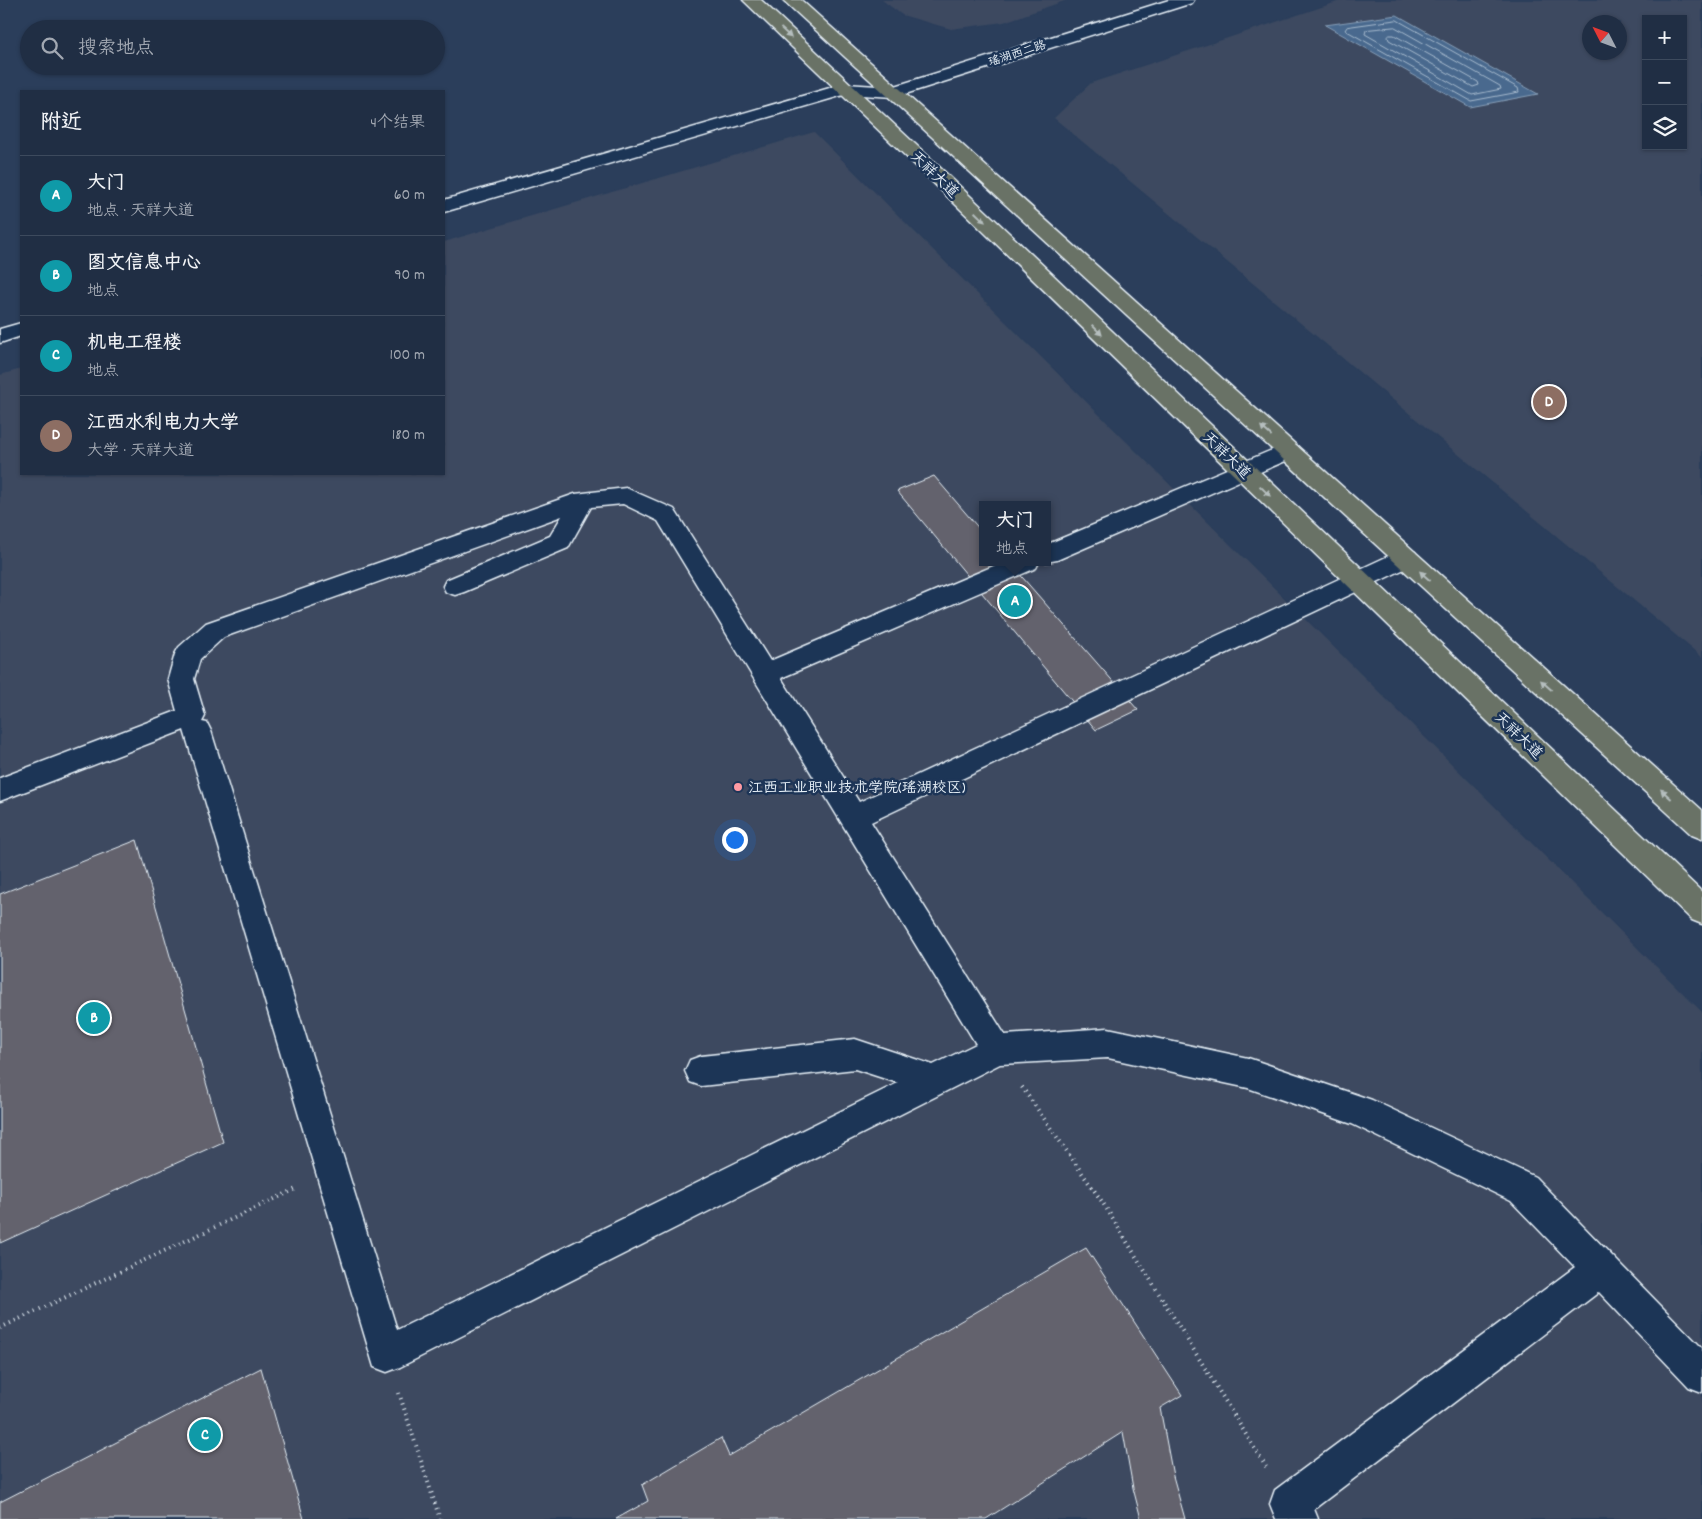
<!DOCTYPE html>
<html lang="zh">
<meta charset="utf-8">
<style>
body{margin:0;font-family:Dekko,"LXGW WenKai TC",sans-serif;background:#2d3a4f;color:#f1f3f6}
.controls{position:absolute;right:15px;top:15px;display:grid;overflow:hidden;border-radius:0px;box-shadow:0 1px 4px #0004}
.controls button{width:45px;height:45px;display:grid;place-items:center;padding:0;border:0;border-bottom:1px solid #3d4a5d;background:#202e44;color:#f1f3f6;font:25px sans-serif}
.compass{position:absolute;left:1582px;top:15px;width:45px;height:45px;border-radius:50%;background:#202e44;box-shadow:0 1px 4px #0004;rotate:312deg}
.you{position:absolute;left:734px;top:839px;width:18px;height:18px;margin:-12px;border:4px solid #fff;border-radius:50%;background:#1a73e8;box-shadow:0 0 0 8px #1a73e833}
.badge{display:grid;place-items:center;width:32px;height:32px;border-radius:50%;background:#8abfa5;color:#fff;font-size:16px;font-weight:700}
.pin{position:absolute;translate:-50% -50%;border:2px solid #fff;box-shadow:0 1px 5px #0006}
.popup{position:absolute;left:979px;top:501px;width:72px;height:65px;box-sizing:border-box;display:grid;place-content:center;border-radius:0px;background:#202e44;filter:drop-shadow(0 1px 4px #0005);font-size:16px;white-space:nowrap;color:#a2a8b2}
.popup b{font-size:19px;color:#f1f3f6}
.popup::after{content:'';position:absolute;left:50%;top:100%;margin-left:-10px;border:10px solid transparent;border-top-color:#202e44}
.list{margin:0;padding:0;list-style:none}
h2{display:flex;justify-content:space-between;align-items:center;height:65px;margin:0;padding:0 20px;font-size:21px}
h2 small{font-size:16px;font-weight:400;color:#a2a8b2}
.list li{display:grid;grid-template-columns:32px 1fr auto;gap:15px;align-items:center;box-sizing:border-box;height:80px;padding:0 20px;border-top:1px solid #3d4a5d}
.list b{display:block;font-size:19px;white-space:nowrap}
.list p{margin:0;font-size:16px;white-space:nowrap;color:#a2a8b2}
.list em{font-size:16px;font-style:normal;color:#a2a8b2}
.icon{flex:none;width:28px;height:28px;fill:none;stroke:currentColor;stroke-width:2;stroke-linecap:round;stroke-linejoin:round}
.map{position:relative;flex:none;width:1702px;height:1519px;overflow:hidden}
.search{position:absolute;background:#202e44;box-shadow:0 1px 4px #0004;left:20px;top:20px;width:425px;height:55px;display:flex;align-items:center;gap:12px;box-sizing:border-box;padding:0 18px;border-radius:28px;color:#a2a8b2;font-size:19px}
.panel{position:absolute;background:#202e44;box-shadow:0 1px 4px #0004;left:20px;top:90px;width:425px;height:385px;border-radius:0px}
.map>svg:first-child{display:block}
.built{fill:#3c4960;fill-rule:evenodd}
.water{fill:#48698e;stroke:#889fb8}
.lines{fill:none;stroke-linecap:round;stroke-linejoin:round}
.shore{stroke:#a8bbce;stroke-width:1}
.building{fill:#63626d;stroke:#e8f1f8}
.minor-casing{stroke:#e8f1f8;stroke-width:3}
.major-casing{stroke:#e8f1f8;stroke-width:3}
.path{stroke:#e8f1f8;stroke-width:4;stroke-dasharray:1 4.5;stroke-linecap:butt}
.minor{fill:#1d3557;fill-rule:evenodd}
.major{fill:#697266;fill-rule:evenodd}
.oneway{fill:#b5bebe}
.poi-dot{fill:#ff9aa2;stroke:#1d3557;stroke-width:2}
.labels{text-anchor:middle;stroke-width:5;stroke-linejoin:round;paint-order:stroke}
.far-street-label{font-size:12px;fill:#e8f1f8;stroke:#1d3557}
.street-label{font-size:15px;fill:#e8f1f8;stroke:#1d3557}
.poi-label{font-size:15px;fill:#e8f1f8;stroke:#1d3557;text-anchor:start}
</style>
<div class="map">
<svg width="1702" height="1519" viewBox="0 0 1702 1519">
<rect width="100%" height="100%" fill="#2b3e5b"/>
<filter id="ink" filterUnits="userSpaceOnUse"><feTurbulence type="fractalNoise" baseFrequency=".02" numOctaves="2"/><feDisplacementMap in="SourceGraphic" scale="10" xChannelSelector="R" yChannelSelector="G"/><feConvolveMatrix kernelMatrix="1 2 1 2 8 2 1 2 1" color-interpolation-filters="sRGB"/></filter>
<g filter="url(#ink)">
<g class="built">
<path d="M882 0H1067L1004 22 951 29 902 15Z"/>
<path d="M1343 0H1702V657L1054 118 1091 83ZM1646 19H1683V146H1646ZM1590 22H1620V52H1590Z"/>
<path d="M814 132 1702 1012V1519H0V375L21 369V474H444V242ZM982 505H1048V562H982Z"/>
</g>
<path class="water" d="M1397 15 1538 94 1470 107 1325 25Z"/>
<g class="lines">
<g class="shore">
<path d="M1397 20 1518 88 1519 92 1471 101 1345 30 1347 27Z"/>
<path d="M1395 27 1500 86 1501 89 1472 95 1365 34 1366 30Z"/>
<path d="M1390 35H1394L1478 82 1479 85 1473 87 1389 40 1388 37Z"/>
</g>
</g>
<g class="building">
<path d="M934 476 982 532V562H1009L1138 710 1096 730 897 491Z"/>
<path d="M137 840 223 1142 0 1243V894Z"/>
<path d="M1086 1248 1182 1395 1160 1408 1173 1476 1185 1519H1141L1133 1488 1123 1432 986 1519H616L648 1501 642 1485 721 1438 729 1456Z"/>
<path d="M261 1368 304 1519H0V1502Z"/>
</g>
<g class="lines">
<g class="minor-casing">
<g id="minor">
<path d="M1169 0H1194L1192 3 899 96 893 97 847 94 444 212V200L840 85 846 84 892 87Z"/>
<path d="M21 323V336L0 343V329Z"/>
<path d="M1289 443 1297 446 1301 451 1297 456 1057 560 1046 562 1048 544Z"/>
<path d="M626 488 674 509 770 661 1003 562H1039L1036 568 781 678 859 802 1397 552 1406 549 1415 552 1418 558 1415 564 871 822 1005 1035 1108 1028 1248 1058 1372 1100 1535 1177 1702 1348V1392L1689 1387 1599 1292 1314 1509 1318 1519H1276L1270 1504 1275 1490 1575 1267 1511 1201 1352 1124 1248 1088 1108 1058 1000 1064 400 1367 387 1372 374 1367 184 730 0 801V778L177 711 168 679 175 654 179 647 206 623 575 494ZM623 504 658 521 976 1044 933 1065 855 1039 701 1056 690 1060 685 1071 690 1082 701 1086 855 1069 898 1083 397 1330 211 731 207 723 202 722 205 716 194 679 200 659 224 637 562 516 550 536 446 580 443 586 446 592 455 595 464 592 568 548 591 507Z"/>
</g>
</g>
<g class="major-casing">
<g id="major">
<path d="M743 0H761L930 158 1702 892V924L1692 920 916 166Z"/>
<path d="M783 0H801L1702 810V839L1692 835Z"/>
</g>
</g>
<g class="path">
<path d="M1022 1087 1103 1203 1266 1467"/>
<path d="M0 1328 296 1189"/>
<path d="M399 1393 440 1519"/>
</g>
<use href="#minor" class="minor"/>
<use href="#major" class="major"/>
</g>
<defs><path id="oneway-solid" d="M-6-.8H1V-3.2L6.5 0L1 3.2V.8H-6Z" transform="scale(1.25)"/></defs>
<g class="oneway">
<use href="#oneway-solid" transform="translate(786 33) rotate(43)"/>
<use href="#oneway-solid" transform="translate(980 217) rotate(44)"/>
<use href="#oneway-solid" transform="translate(1097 330) rotate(44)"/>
<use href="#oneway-solid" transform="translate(1266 431) rotate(-138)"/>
<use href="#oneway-solid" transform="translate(1265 491) rotate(44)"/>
<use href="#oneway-solid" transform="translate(1425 576) rotate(-138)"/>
<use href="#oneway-solid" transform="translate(1546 685) rotate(-138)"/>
<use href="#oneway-solid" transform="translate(1666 794) rotate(-138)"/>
</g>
</g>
<circle class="poi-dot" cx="738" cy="787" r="5"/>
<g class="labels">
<g class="far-street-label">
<text transform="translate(1017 53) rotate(-18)" y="4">瑶湖西二路</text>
</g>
<g class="street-label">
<text transform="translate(935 174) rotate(44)" y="5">天祥大道</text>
<text transform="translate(1227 455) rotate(44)" y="5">天祥大道</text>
<text transform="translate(1519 735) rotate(44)" y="5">天祥大道</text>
</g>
<g class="poi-label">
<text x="748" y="792">江西工业职业技术学院(瑶湖校区)</text>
</g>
</g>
</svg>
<div class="controls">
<button>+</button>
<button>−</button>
<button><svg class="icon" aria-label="layers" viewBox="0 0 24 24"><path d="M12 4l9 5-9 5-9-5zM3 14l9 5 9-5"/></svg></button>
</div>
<svg class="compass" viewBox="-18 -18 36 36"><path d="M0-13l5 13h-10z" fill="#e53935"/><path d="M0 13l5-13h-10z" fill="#a2a8b2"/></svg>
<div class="you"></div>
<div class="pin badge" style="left:1015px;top:601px;background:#0f9aa8">A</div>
<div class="popup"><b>大门</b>地点</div>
<div class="pin badge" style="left:94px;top:1018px;background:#0f9aa8">B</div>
<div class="pin badge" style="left:205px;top:1435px;background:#0f9aa8">C</div>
<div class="pin badge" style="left:1549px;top:402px;background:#8d6e63">D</div>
<div class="search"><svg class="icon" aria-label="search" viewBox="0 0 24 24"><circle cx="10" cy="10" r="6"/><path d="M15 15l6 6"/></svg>搜索地点</div>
<section class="panel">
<h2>附近<small>4个结果</small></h2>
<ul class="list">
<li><span class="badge" style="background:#0f9aa8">A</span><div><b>大门</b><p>地点 · 天祥大道</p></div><em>60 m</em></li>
<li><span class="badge" style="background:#0f9aa8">B</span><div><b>图文信息中心</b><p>地点</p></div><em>90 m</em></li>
<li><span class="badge" style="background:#0f9aa8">C</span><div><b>机电工程楼</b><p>地点</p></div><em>100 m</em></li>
<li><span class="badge" style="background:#8d6e63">D</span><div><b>江西水利电力大学</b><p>大学 · 天祥大道</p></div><em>180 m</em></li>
</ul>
</section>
</div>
